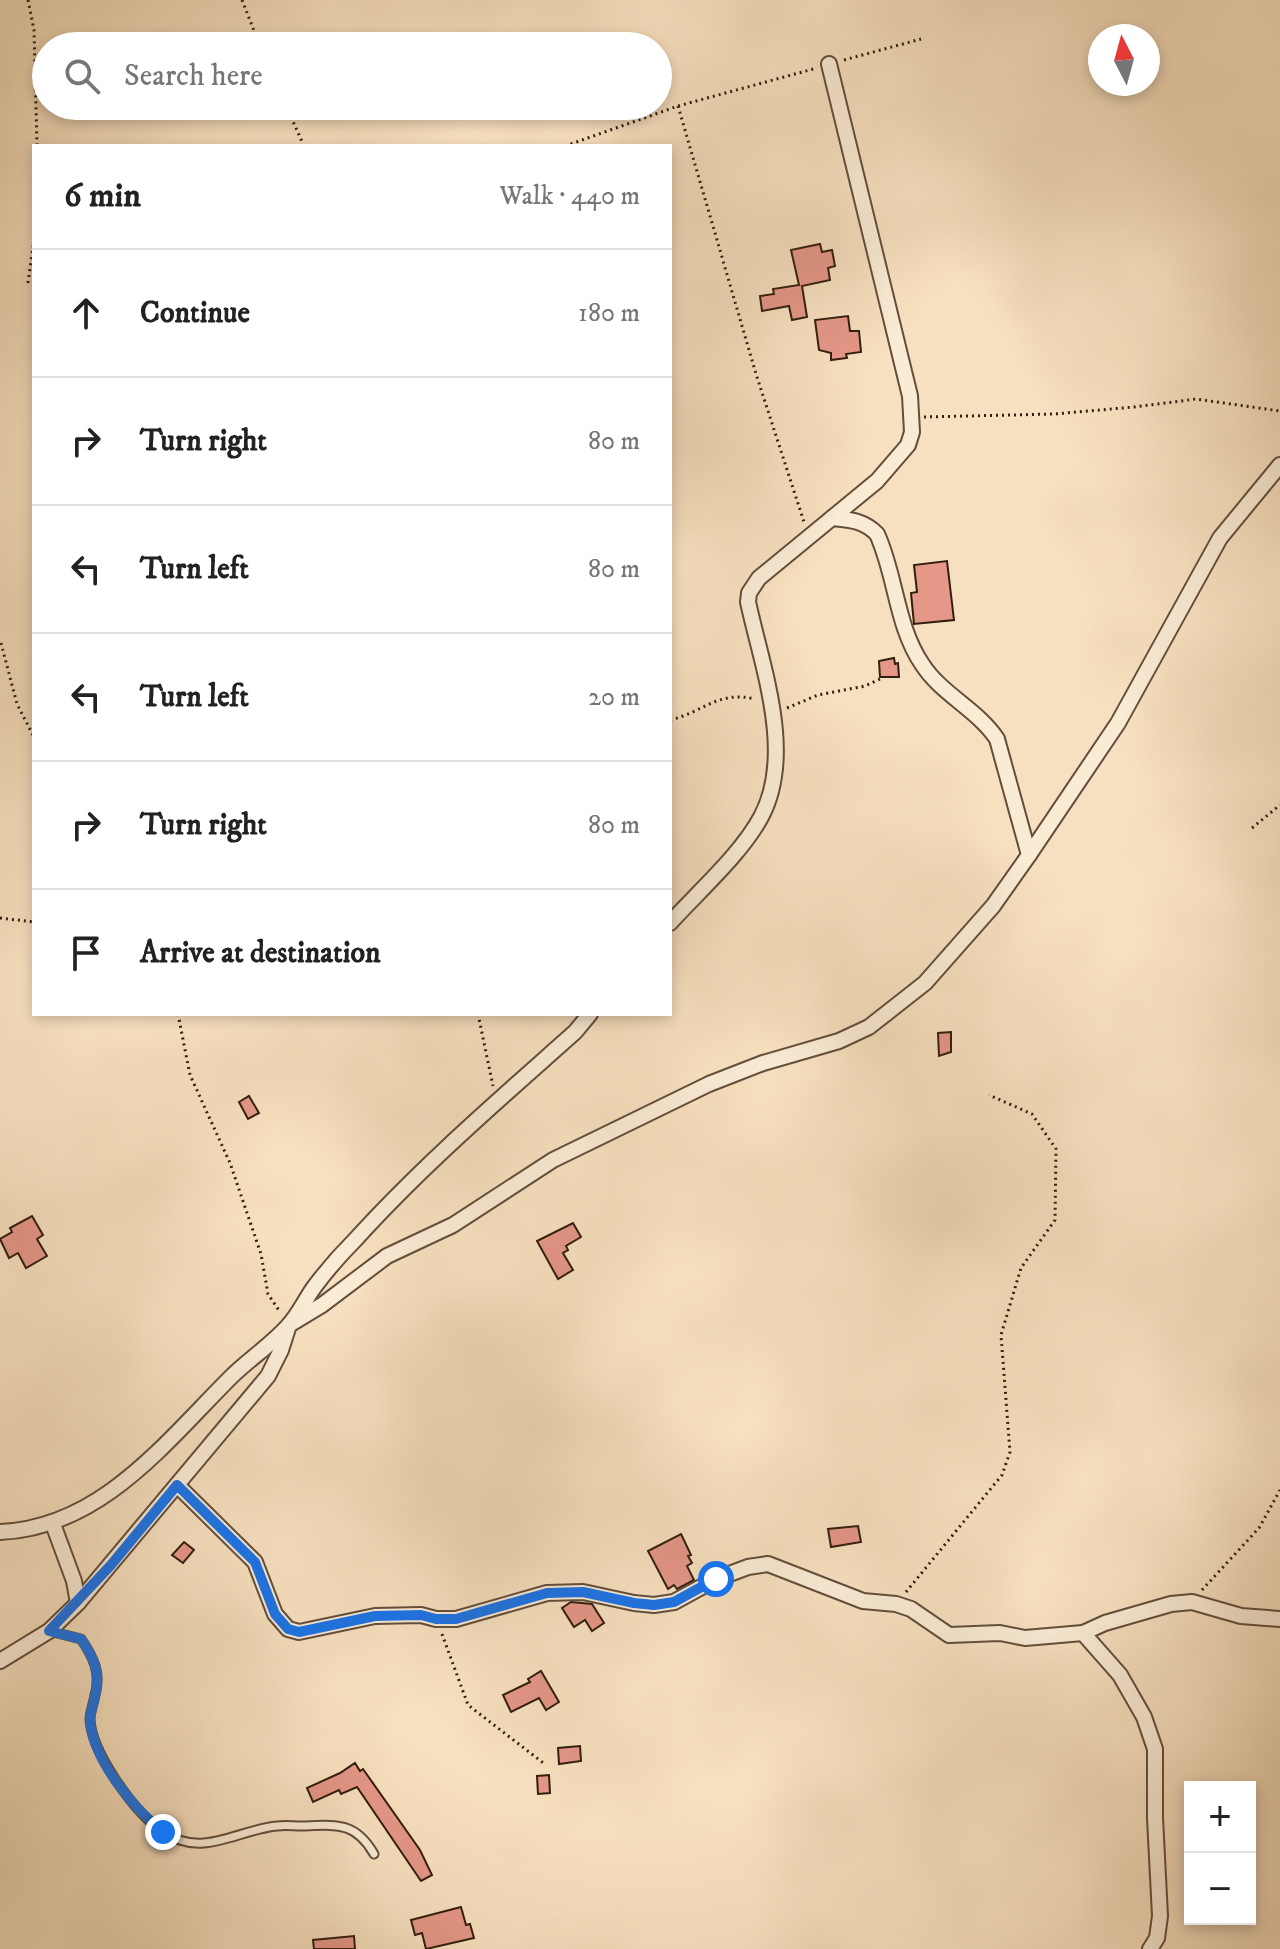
<!DOCTYPE html>
<meta charset="utf-8">
<style>
body{margin:0;font-family:"IM FELL DW Pica",serif;background:#f6f6f6;color:#222}
.controls{position:absolute;right:24px;bottom:24px;display:grid;overflow:hidden;border-radius:0px;box-shadow:0 4px 12px #0003}
.controls button{width:72px;height:72px;display:grid;place-items:center;padding:0;border:0;border-bottom:2px solid #e0e0e0;background:#fff;color:#222;font:40px sans-serif}
.compass{position:absolute;left:1088px;top:24px;width:72px;height:72px;border-radius:50%;background:#fff;box-shadow:0 4px 12px #0003;rotate:354deg}
.stop{position:absolute;width:24px;height:24px;margin:-18px;border:6px solid #1a73e8;border-radius:50%;background:#fff}
.stop.end{background:#1a73e8;border-color:#fff;box-shadow:0 2px 8px #0008}
.list{margin:0;padding:0;list-style:none}
h2{display:flex;justify-content:space-between;align-items:center;height:104px;margin:0;padding:0 32px;font-size:34px}
h2 small{font-size:26px;font-weight:400;color:#767676}
.list li{display:grid;grid-template-columns:52px 1fr auto;gap:24px;align-items:center;box-sizing:border-box;height:128px;padding:0 32px;border-top:2px solid #e0e0e0}
.list b{display:block;font-size:30px;white-space:nowrap}
.list em{font-size:26px;font-style:normal;color:#767676}
.icon{flex:none;width:44px;height:44px;fill:none;stroke:currentColor;stroke-width:2;stroke-linecap:round;stroke-linejoin:round}
.map{position:relative;flex:none;width:1280px;height:1949px;overflow:hidden}
.search{position:absolute;background:#fff;box-shadow:0 4px 12px #0003;left:32px;top:32px;width:640px;height:88px;display:flex;align-items:center;gap:20px;box-sizing:border-box;padding:0 28px;border-radius:44px;color:#767676;font-size:30px}
.panel{position:absolute;background:#fff;box-shadow:0 4px 12px #0003;left:32px;top:144px;width:640px;height:872px;border-radius:0px}
.map>svg:first-child{display:block}
.building{fill:#e59788;stroke:#321e10;stroke-width:2}
.lines{fill:none;stroke-linecap:round;stroke-linejoin:round}
.service-casing{stroke:#634e3c;stroke-width:11}
.minor-casing{stroke:#634e3c;stroke-width:18}
.path{stroke:#321e10;stroke-width:3;stroke-dasharray:2 4;stroke-linecap:butt}
.service{stroke:#faebd5;stroke-width:7}
.minor{stroke:#faebd5;stroke-width:14}
.route{stroke:#1a73e8;stroke-width:10}
</style>
<div class="map">
<svg width="1280" height="1949" viewBox="0 0 1280 1949">
<rect width="100%" height="100%" fill="#f7e0bf"/>
<filter id="stains"><feTurbulence type="fractalNoise" baseFrequency=".0025" numOctaves="4"/><feColorMatrix values="0 0 0 0 .2 0 0 0 0 .09 0 0 0 0 .02 0 0 0 .5 -.17"/></filter>
<radialGradient id="worn" r=".72"><stop offset=".6" stop-color="#630" stop-opacity="0"/><stop offset="1" stop-color="#630" stop-opacity=".3"/></radialGradient>
<g class="building">
<path d="M820 244 822 252 832 250 835 266 828 268 830 280 802 286 807 317 792 320 789 306 762 311 760 296 774 294 773 289 799 285 791 250Z"/>
<path d="M848 316 850 331H859L861 352 846 354 847 358 831 360V353L819 350 815 320Z"/>
<path d="M947 561 954 620 914 624 911 593 917 592 914 565Z"/>
<path d="M894 658 895 664 898 663 899 677H880L879 661Z"/>
<path d="M951 1032V1052L939 1056 938 1033Z"/>
<path d="M249 1096 259 1113 248 1119 239 1102Z"/>
<path d="M32 1216 43 1235 37 1239 47 1256 26 1268 18 1253 9 1258 0 1239 12 1232 10 1228Z"/>
<path d="M573 1223 581 1237 566 1246 568 1250 563 1253 573 1270 558 1279 537 1241Z"/>
<path d="M858 1526 861 1542 831 1547 828 1529Z"/>
<path d="M681 1534 691 1555 688 1556 692 1563 687 1566 694 1580 677 1589 674 1585 668 1589 648 1551Z"/>
<path d="M184 1542 194 1550 183 1563 172 1555Z"/>
<path d="M571 1602 592 1604 604 1623 592 1631 585 1620 574 1627 562 1608Z"/>
<path d="M541 1671 559 1702 546 1710 539 1698 511 1712 503 1695 530 1682 528 1679Z"/>
<path d="M580 1746 581 1761 559 1764 558 1748Z"/>
<path d="M355 1763 360 1771 363 1769 420 1850 432 1875 421 1881 357 1787 341 1794 339 1790 313 1802 307 1788 340 1773Z"/>
<path d="M549 1775 550 1793 538 1794 537 1776Z"/>
<path d="M461 1907 466 1925 470 1924 474 1938 426 1949 422 1933 415 1935 411 1920Z"/>
<path d="M354 1936 355 1949H314L313 1940Z"/>
</g>
<g class="lines">
<g class="service-casing">
<path id="service" d="M49 1631 81 1639C94 1658 101 1673 95 1695 94 1702 90 1712 90 1719 91 1752 134 1811 160 1830 202 1860 235 1830 277 1826 285 1825 293 1826 301 1826 336 1825 355 1821 374 1854"/>
</g>
<g class="minor-casing">
<g id="minor">
<path d="M832 518C850 520 863 520 877 534 896 575 896 626 922 664 941 694 977 709 997 739L1029 855"/>
<path d="M670 923C698 892 742 853 761 817 795 754 762 667 748 602L749 593 759 578 877 481 908 445 912 432 910 396 829 64"/>
<path d="M177 1485 255 1562 275 1614 288 1629 299 1632 375 1616 421 1615 436 1619H456L547 1593 583 1592 634 1603 654 1605 674 1602 716 1579 748 1567 768 1564 863 1601 896 1604 911 1609 949 1635 1000 1633 1025 1638 1083 1633 1105 1623 1171 1604 1192 1602 1241 1616 1280 1619"/>
<path d="M53 1524 74 1581 78 1603"/>
<path d="M0 1532C100 1528 164 1444 230 1378 248 1360 271 1345 288 1326 299 1314 306 1298 315 1286 327 1270 341 1254 355 1240 423 1165 500 1099 575 1032L590 1014"/>
<path d="M1083 1633 1120 1675 1144 1717 1155 1749V1818L1160 1916 1157 1938 1150 1949"/>
<path d="M0 1661 49 1631 78 1603 268 1376 281 1350 289 1325 322 1305 387 1256 453 1225 553 1160 709 1084 763 1063 839 1041 869 1027 925 983 993 906 1029 855 1118 723 1220 538 1280 465"/>
</g>
</g>
<g class="path">
<path d="M28 0 34 30 37 146"/>
<path d="M242 0 260 46"/>
<path d="M844 60 921 39"/>
<path d="M286 106 304 146"/>
<path d="M678 106 756 374 804 522"/>
<path d="M565 146 678 106 817 68"/>
<path d="M28 283 34 240"/>
<path d="M924 417 1054 414 1134 407 1196 399 1280 411"/>
<path d="M1 643 17 704 34 737"/>
<path d="M787 708 818 695 865 686 880 679"/>
<path d="M670 720C702 713 718 690 755 699"/>
<path d="M1252 828 1280 805"/>
<path d="M0 918 34 922"/>
<path d="M178 1014 190 1075 230 1163 261 1254 268 1294 280 1312"/>
<path d="M478 1014 493 1086"/>
<path d="M1202 1590 1259 1528 1280 1490"/>
<path d="M906 1592 1002 1475 1010 1452 1001 1335 1021 1268 1055 1220 1056 1149 1032 1114 989 1095"/>
<path d="M442 1634 468 1705 546 1765"/>
</g>
<use href="#service" class="service"/>
<use href="#minor" class="minor"/>
</g>
<g class="lines">
<path class="route" d="M163 1832C133 1807 93 1761 90 1720 90 1713 94 1703 95 1696 101 1673 94 1658 81 1639L49 1631 111 1565 177 1485 255 1562 275 1614 288 1629 299 1632 375 1616 421 1615 436 1619H456L547 1593 583 1592 634 1603 654 1605 674 1602 716 1579"/>
</g>
<rect width="100%" height="100%" filter="url(#stains)"/>
<rect width="100%" height="100%" fill="url(#worn)"/>
</svg>
<div class="controls">
<button>+</button>
<button>−</button>
</div>
<svg class="compass" viewBox="-18 -18 36 36"><path d="M0-13l5 13h-10z" fill="#e53935"/><path d="M0 13l5-13h-10z" fill="#767676"/></svg>
<div class="stop" style="left:716px;top:1579px"></div>
<div class="stop end" style="left:163px;top:1832px"></div>
<div class="search"><svg class="icon" aria-label="search" viewBox="0 0 24 24"><circle cx="10" cy="10" r="6"/><path d="M15 15l6 6"/></svg>Search here</div>
<section class="panel">
<h2>6 min<small>Walk · 440 m</small></h2>
<ul class="list">
<li><svg class="icon" aria-label="ahead" viewBox="0 0 24 24"><path d="M12 20V5M6 11l6-6 6 6"/></svg><div><b>Continue</b></div><em>180 m</em></li>
<li><svg class="icon" aria-label="right" viewBox="0 0 24 24"><path d="M7 20v-9h11M14 6l5 5-5 5"/></svg><div><b>Turn right</b></div><em>80 m</em></li>
<li><svg class="icon" aria-label="left" viewBox="0 0 24 24"><path d="M17 20v-9H6M10 6l-5 5 5 5"/></svg><div><b>Turn left</b></div><em>80 m</em></li>
<li><svg class="icon" aria-label="left" viewBox="0 0 24 24"><path d="M17 20v-9H6M10 6l-5 5 5 5"/></svg><div><b>Turn left</b></div><em>20 m</em></li>
<li><svg class="icon" aria-label="right" viewBox="0 0 24 24"><path d="M7 20v-9h11M14 6l5 5-5 5"/></svg><div><b>Turn right</b></div><em>80 m</em></li>
<li><svg class="icon" aria-label="arrive" viewBox="0 0 24 24"><path d="M6 21V4h12l-3 4 3 4H6"/></svg><div><b>Arrive at destination</b></div></li>
</ul>
</section>
</div>
